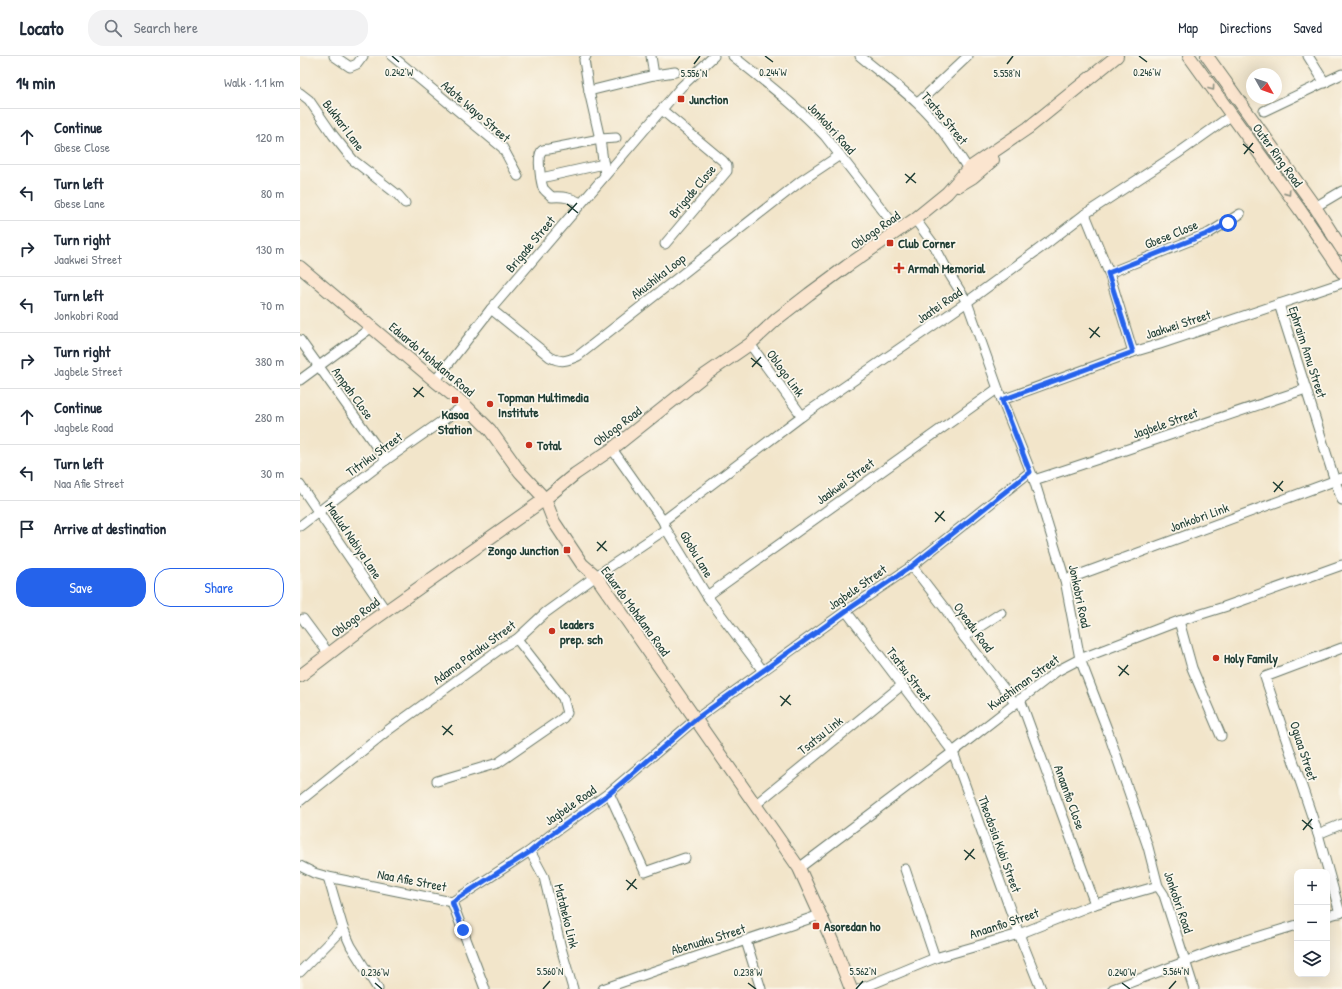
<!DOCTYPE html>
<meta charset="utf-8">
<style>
body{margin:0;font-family:"Patrick Hand",sans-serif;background:#f2f2f3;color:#1f2937}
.controls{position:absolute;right:12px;bottom:12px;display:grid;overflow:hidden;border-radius:8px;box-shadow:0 4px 16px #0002}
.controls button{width:36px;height:36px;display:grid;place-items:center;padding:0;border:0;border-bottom:1px solid #e0e1e3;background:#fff;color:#1f2937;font:20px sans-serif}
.compass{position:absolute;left:946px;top:12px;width:36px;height:36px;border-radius:50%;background:#fff;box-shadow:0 4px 16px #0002;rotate:130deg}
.stop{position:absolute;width:12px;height:12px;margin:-9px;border:3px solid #2563eb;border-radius:50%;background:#fff}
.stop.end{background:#2563eb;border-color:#fff;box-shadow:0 1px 4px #0008}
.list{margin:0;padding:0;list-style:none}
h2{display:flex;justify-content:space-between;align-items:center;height:52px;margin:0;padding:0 16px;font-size:17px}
h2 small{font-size:13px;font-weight:400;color:#747a83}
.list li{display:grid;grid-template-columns:26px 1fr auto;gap:12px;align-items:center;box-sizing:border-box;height:56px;padding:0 16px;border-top:1px solid #e0e1e3}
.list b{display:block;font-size:15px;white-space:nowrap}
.list p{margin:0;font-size:13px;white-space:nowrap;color:#747a83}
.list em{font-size:13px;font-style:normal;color:#747a83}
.actions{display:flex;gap:8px;padding:12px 16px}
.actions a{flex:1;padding:9px 0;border:1px solid #2563eb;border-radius:16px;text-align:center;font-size:14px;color:#2563eb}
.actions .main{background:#2563eb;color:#fff}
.icon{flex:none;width:22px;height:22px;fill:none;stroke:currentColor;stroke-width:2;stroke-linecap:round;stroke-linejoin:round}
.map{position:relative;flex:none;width:1042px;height:933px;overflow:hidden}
header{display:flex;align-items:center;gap:24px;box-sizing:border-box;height:56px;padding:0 20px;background:#fff;border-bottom:1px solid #e0e1e3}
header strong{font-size:19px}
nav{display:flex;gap:22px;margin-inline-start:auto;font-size:14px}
.search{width:280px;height:36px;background:#f2f2f3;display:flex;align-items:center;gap:10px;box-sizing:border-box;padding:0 14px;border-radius:16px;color:#747a83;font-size:15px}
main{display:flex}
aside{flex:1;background:#fff}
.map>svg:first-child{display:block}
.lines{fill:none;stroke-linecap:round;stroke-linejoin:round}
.minor-casing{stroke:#697868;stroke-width:11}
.secondary-casing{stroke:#697868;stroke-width:14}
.minor{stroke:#fff;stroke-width:9}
.secondary{stroke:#fbe5cf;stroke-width:12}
.oneway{stroke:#8d9182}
.route{stroke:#2563eb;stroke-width:5}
.ticks{fill:none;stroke:#1f3d34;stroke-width:1.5}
.poi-dot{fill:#c8321e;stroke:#fbf7ec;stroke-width:1.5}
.labels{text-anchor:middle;stroke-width:3.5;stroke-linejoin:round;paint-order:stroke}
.poi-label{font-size:13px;font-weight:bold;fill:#1f3d34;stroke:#fbf7ec;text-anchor:start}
.street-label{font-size:13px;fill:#1f3d34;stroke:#fbf7ec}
.ticks-label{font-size:10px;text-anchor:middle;fill:#1f3d34;stroke:#fbf7ec;stroke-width:3.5;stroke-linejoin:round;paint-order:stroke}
</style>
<header>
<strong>Locato</strong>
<div class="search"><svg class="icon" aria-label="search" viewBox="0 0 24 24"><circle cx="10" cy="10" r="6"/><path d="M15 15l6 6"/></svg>Search here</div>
<nav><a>Map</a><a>Directions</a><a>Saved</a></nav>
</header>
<main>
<aside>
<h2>14 min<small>Walk · 1.1 km</small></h2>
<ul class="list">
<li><svg class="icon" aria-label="ahead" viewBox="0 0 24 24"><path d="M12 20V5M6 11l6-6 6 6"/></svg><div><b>Continue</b><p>Gbese Close</p></div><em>120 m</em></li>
<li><svg class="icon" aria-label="left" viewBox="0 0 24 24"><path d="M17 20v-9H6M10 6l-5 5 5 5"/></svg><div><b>Turn left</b><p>Gbese Lane</p></div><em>80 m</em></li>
<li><svg class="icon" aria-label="right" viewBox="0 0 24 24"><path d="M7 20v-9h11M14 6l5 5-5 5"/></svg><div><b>Turn right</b><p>Jaakwei Street</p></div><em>130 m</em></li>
<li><svg class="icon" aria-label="left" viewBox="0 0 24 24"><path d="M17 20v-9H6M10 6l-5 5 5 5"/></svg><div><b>Turn left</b><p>Jonkobri Road</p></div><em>70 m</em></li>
<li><svg class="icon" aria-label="right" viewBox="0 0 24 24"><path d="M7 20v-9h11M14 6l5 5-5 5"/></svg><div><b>Turn right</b><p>Jagbele Street</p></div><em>380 m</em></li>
<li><svg class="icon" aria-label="ahead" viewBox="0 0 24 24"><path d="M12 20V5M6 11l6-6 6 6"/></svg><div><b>Continue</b><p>Jagbele Road</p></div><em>280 m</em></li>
<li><svg class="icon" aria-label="left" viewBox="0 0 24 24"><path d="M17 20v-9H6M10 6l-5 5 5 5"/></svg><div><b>Turn left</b><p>Naa Afie Street</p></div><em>30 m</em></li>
<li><svg class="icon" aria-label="arrive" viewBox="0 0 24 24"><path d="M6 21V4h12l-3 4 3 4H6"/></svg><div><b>Arrive at destination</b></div></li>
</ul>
<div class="actions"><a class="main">Save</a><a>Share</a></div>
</aside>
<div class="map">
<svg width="1042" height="933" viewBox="0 0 1042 933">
<rect width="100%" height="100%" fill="#fbf7ec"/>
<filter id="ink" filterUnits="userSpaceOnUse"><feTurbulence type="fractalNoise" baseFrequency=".025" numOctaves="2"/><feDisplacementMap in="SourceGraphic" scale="8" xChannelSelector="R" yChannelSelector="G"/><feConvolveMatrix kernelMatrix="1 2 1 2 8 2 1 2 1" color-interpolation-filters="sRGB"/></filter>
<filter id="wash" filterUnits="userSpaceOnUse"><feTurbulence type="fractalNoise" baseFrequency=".012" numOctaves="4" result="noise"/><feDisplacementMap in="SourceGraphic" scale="16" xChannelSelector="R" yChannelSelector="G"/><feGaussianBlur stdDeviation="0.9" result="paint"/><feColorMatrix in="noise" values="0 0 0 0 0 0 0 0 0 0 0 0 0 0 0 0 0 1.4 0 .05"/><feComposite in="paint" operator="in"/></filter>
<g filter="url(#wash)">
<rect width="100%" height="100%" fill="#f2e5ca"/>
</g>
<g filter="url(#ink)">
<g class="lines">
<g class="minor-casing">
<g id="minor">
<path d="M34 0 50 11 57 8 63 0"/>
<path d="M92 0 203 92 218 120"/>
<path d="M286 0 284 4 289 35 300 83 305 119"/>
<path d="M351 0 354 19"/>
<path d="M433 0C465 26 497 50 525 80L598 174"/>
<path d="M560 0C579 16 599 30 617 47 639 67 656 93 671 118"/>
<path d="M1008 0 1025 27"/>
<path d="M289 35 354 19 375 16"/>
<path d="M0 37 9 44 33 79 53 104 98 139 105 147"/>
<path d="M618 47 668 0"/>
<path d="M362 54 423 105 427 110V115L365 188"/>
<path d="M964 55 1042 18"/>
<path d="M241 122 304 108"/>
<path d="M281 147C271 142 264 140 252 141 249 138 245 135 243 132 241 126 237 101 241 96 242 93 246 93 249 93L300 83 316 82"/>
<path d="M1015 151 1042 135"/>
<path d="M785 158 809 217 833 296"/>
<path d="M615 163 634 189 650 219 667 246 702 344 734 424 765 524 780 603 807 673 848 791 858 830 864 839 894 933"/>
<path d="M809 217 909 177 940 158"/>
<path d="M979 248 1035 425 1042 444"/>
<path d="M191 253 250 301C261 307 267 305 278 300L501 125 540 99"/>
<path d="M0 284 86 404"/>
<path d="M450 288 502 360"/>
<path d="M0 324 72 271"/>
<path d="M135 325 191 253 381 31 414 0"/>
<path d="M702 344 833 296 860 288 1042 227"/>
<path d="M312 393 363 465 366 473 407 540 463 615"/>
<path d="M734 424C825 395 915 363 1006 333"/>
<path d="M0 429 86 555"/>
<path d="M363 465 502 360 667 246 750 185 785 158 877 98 932 59"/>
<path d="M0 470 86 404 165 349"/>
<path d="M612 510 646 554 664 581 715 647"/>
<path d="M765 524 1042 422"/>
<path d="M407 540 697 333"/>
<path d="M546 555 653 696 719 878 741 933"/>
<path d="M3 563 29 598"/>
<path d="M879 565 892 612 921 680"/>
<path d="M664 581 701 557"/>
<path d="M720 643 795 848"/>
<path d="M137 725 198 707 263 662 267 657 263 642 217 583"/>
<path d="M309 737 345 816 385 802"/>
<path d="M0 745 87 675 204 590 217 583 245 557 296 520 366 473"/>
<path d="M455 749 602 629"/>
<path d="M1018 778 1042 768"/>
<path d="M230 795 244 821 261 892 273 933"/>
<path d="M0 810 14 817 28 821 152 846"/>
<path d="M499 812 653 696 757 615 780 603 879 565 924 551 1042 509"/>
<path d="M605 813 635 902"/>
<path d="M28 821 43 872 51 890 78 933"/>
<path d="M152 846 230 795 249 780 309 737 396 663 546 555 612 510 730 416"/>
<path d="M152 846 185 933"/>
<path d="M1040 857 1018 778 965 621 1042 592"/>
<path d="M1027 860 1042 856"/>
<path d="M446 885 461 933"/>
<path d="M0 916 43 872"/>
<path d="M303 933C375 907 448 884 520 859"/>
<path d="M560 933 635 902 719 878 795 848 858 830"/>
<path d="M813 933 924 891 997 869"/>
</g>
</g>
<g class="secondary-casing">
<g id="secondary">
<path d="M889 0 1000 154 1042 216"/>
<path d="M907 0 1015 151 1042 193"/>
<path d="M658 130 673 121 693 104"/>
<path d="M0 211 135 325 165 349 190 374 220 416 245 443 254 466 282 508 296 520 499 812 533 887 551 933"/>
<path d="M0 620 72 565 245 443 275 418 312 393 405 319 450 288 478 262 509 238 547 210 615 163 647 137 668 113 728 72 817 0"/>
</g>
</g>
<use href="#minor" class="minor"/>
<use href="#secondary" class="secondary"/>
</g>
<defs><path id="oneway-chevron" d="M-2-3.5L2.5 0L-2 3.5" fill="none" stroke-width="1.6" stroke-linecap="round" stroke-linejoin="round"/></defs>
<g class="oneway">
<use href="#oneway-chevron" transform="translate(912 32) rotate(54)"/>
<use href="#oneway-chevron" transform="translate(988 137) rotate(55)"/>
</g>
</g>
<g class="lines" filter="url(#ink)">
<path class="route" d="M163 874 152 846 230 796 249 780 310 737 396 663 546 555 612 510 730 416 702 344 833 296 808 217 909 177 928 167"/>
</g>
<path class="ticks" d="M92 0 99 6M465 0 473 6M839 0 847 6M394 8 400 0M707 8 713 0M943 88 954 97M944 98 953 87M605 118 616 127M606 127 615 117M267 148 278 157M268 157 277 147M789 272 800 281M790 282 799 271M451 302 462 311M452 311 461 301M113 332 124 341M114 341 123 331M973 426 983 435M974 436 983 425M635 456 645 465M635 466 644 455M297 486 307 495M297 495 306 485M818 610 829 619M819 620 828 609M480 640 491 649M481 650 490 639M142 670 153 679M143 679 152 669M1002 764 1013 773M1003 774 1012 763M664 794 675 803M665 804 674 793M326 824 337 833M327 834 336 823M75 927 82 933M448 927 456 933M822 927 830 933M243 933 250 925M556 933 563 925M869 933 876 925"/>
<g class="poi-dot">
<rect x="377" y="39" width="8" height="8" rx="2"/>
<rect x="586" y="183" width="8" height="8" rx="2"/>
<path d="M597 206h4v4h4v4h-4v4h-4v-4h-4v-4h4z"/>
<rect x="151" y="340" width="8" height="8" rx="2"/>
<circle cx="190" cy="348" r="4"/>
<circle cx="229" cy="389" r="4"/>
<rect x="263" y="490" width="8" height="8" rx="2"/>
<circle cx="252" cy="575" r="4"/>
<circle cx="916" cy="602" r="4"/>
<rect x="512" y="866" width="8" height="8" rx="2"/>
</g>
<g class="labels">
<g class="poi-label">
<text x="389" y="48">Junction</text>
<text x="598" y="192">Club Corner</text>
<text x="608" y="217">Armah Memorial</text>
<text x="198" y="346">Topman Multimedia<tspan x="198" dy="15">Institute</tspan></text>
<text x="155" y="363" text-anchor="middle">Kasoa<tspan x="155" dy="15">Station</tspan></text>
<text x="237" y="394">Total</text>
<text x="259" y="499" text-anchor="end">Zongo Junction</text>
<text x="260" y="573">leaders<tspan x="260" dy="15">prep. sch</tspan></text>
<text x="924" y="607">Holy Family</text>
<text x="524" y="875">Asoredan ho</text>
</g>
<g class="street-label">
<text transform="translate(176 55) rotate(41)" y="5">Adote Wayo Street</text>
<text transform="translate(645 62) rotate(50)" y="5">Tsatsa Street</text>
<text transform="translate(44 69) rotate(53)" y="5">Bukhari Lane</text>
<text transform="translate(532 72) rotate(48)" y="5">Jonkobri Road</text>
<text transform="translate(978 99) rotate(54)" y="5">Outer Ring Road</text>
<text transform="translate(392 135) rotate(-50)" y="5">Brigade Close</text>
<text transform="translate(575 174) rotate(-35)" y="5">Oblogo Road</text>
<text transform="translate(871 178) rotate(-22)" y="5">Gbese Close</text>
<text transform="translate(230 188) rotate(-50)" y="5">Brigade Street</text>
<text transform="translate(358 220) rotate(-38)" y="5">Akushika Loop</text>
<text transform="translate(639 249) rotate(-35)" y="5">Jaatei Road</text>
<text transform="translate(878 268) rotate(-18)" y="5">Jaakwei Street</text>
<text transform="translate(1008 296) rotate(72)" y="5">Ephraim Amu Street</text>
<text transform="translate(132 303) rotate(40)" y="5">Eduardo Mohdlana Road</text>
<text transform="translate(486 317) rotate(54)" y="5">Oblogo Link</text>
<text transform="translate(53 337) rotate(54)" y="5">Ampah Close</text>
<text transform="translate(865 367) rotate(-19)" y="5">Jagbele Street</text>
<text transform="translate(317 370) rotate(-37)" y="5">Oblogo Road</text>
<text transform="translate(74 398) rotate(-36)" y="5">Titriku Street</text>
<text transform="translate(545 425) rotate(-36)" y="5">Jaakwei Street</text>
<text transform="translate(899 461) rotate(-20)" y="5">Jonkobri Link</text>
<text transform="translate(54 484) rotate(56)" y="5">Maulud Nabiya Lane</text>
<text transform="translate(397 498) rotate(59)" y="5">Gbobu Lane</text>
<text transform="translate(557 531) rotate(-35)" y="5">Jagbele Street</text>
<text transform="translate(780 540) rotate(78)" y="5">Jonkobri Road</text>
<text transform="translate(336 555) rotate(54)" y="5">Eduardo Mohdlana Road</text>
<text transform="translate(55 561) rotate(-37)" y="5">Oblogo Road</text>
<text transform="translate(674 571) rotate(54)" y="5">Oyeadu Road</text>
<text transform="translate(174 596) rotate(-36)" y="5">Adama Pataku Street</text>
<text transform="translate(609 618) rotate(53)" y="5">Tsatsu Street</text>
<text transform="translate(723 626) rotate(-36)" y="5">Kwashiman Street</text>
<text transform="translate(520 679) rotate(-39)" y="5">Tsatsu Link</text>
<text transform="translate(1004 695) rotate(72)" y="5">Oguaa Street</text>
<text transform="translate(770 741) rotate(70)" y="5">Anaanfio Close</text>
<text transform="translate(270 749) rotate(-35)" y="5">Jagbele Road</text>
<text transform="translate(700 788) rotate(70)" y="5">Theodosia Kubi Street</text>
<text transform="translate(112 824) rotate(11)" y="5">Naa Afie Street</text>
<text transform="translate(879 846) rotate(71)" y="5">Jonkobri Road</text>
<text transform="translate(267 860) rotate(76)" y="5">Mataheko Link</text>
<text transform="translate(704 867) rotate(-18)" y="5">Anaanfio Street</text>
<text transform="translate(408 883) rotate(-17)" y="5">Abenuaku Street</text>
</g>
</g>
<g class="ticks-label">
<text x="99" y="20">0.242°W</text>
<text x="473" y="20">0.244°W</text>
<text x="847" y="20">0.246°W</text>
<text x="394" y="21">5.556°N</text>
<text x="707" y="21">5.558°N</text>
<text x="250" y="919">5.560°N</text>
<text x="563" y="919">5.562°N</text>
<text x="876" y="919">5.564°N</text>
<text x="75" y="920">0.236°W</text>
<text x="448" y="920">0.238°W</text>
<text x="822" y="920">0.240°W</text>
</g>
</svg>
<div class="controls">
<button>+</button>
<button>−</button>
<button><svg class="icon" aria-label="layers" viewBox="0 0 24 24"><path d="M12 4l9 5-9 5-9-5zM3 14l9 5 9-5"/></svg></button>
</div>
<svg class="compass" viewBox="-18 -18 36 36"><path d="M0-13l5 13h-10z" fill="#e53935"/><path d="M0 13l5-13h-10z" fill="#747a83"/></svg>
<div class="stop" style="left:928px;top:167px"></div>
<div class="stop end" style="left:163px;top:874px"></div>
</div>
</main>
